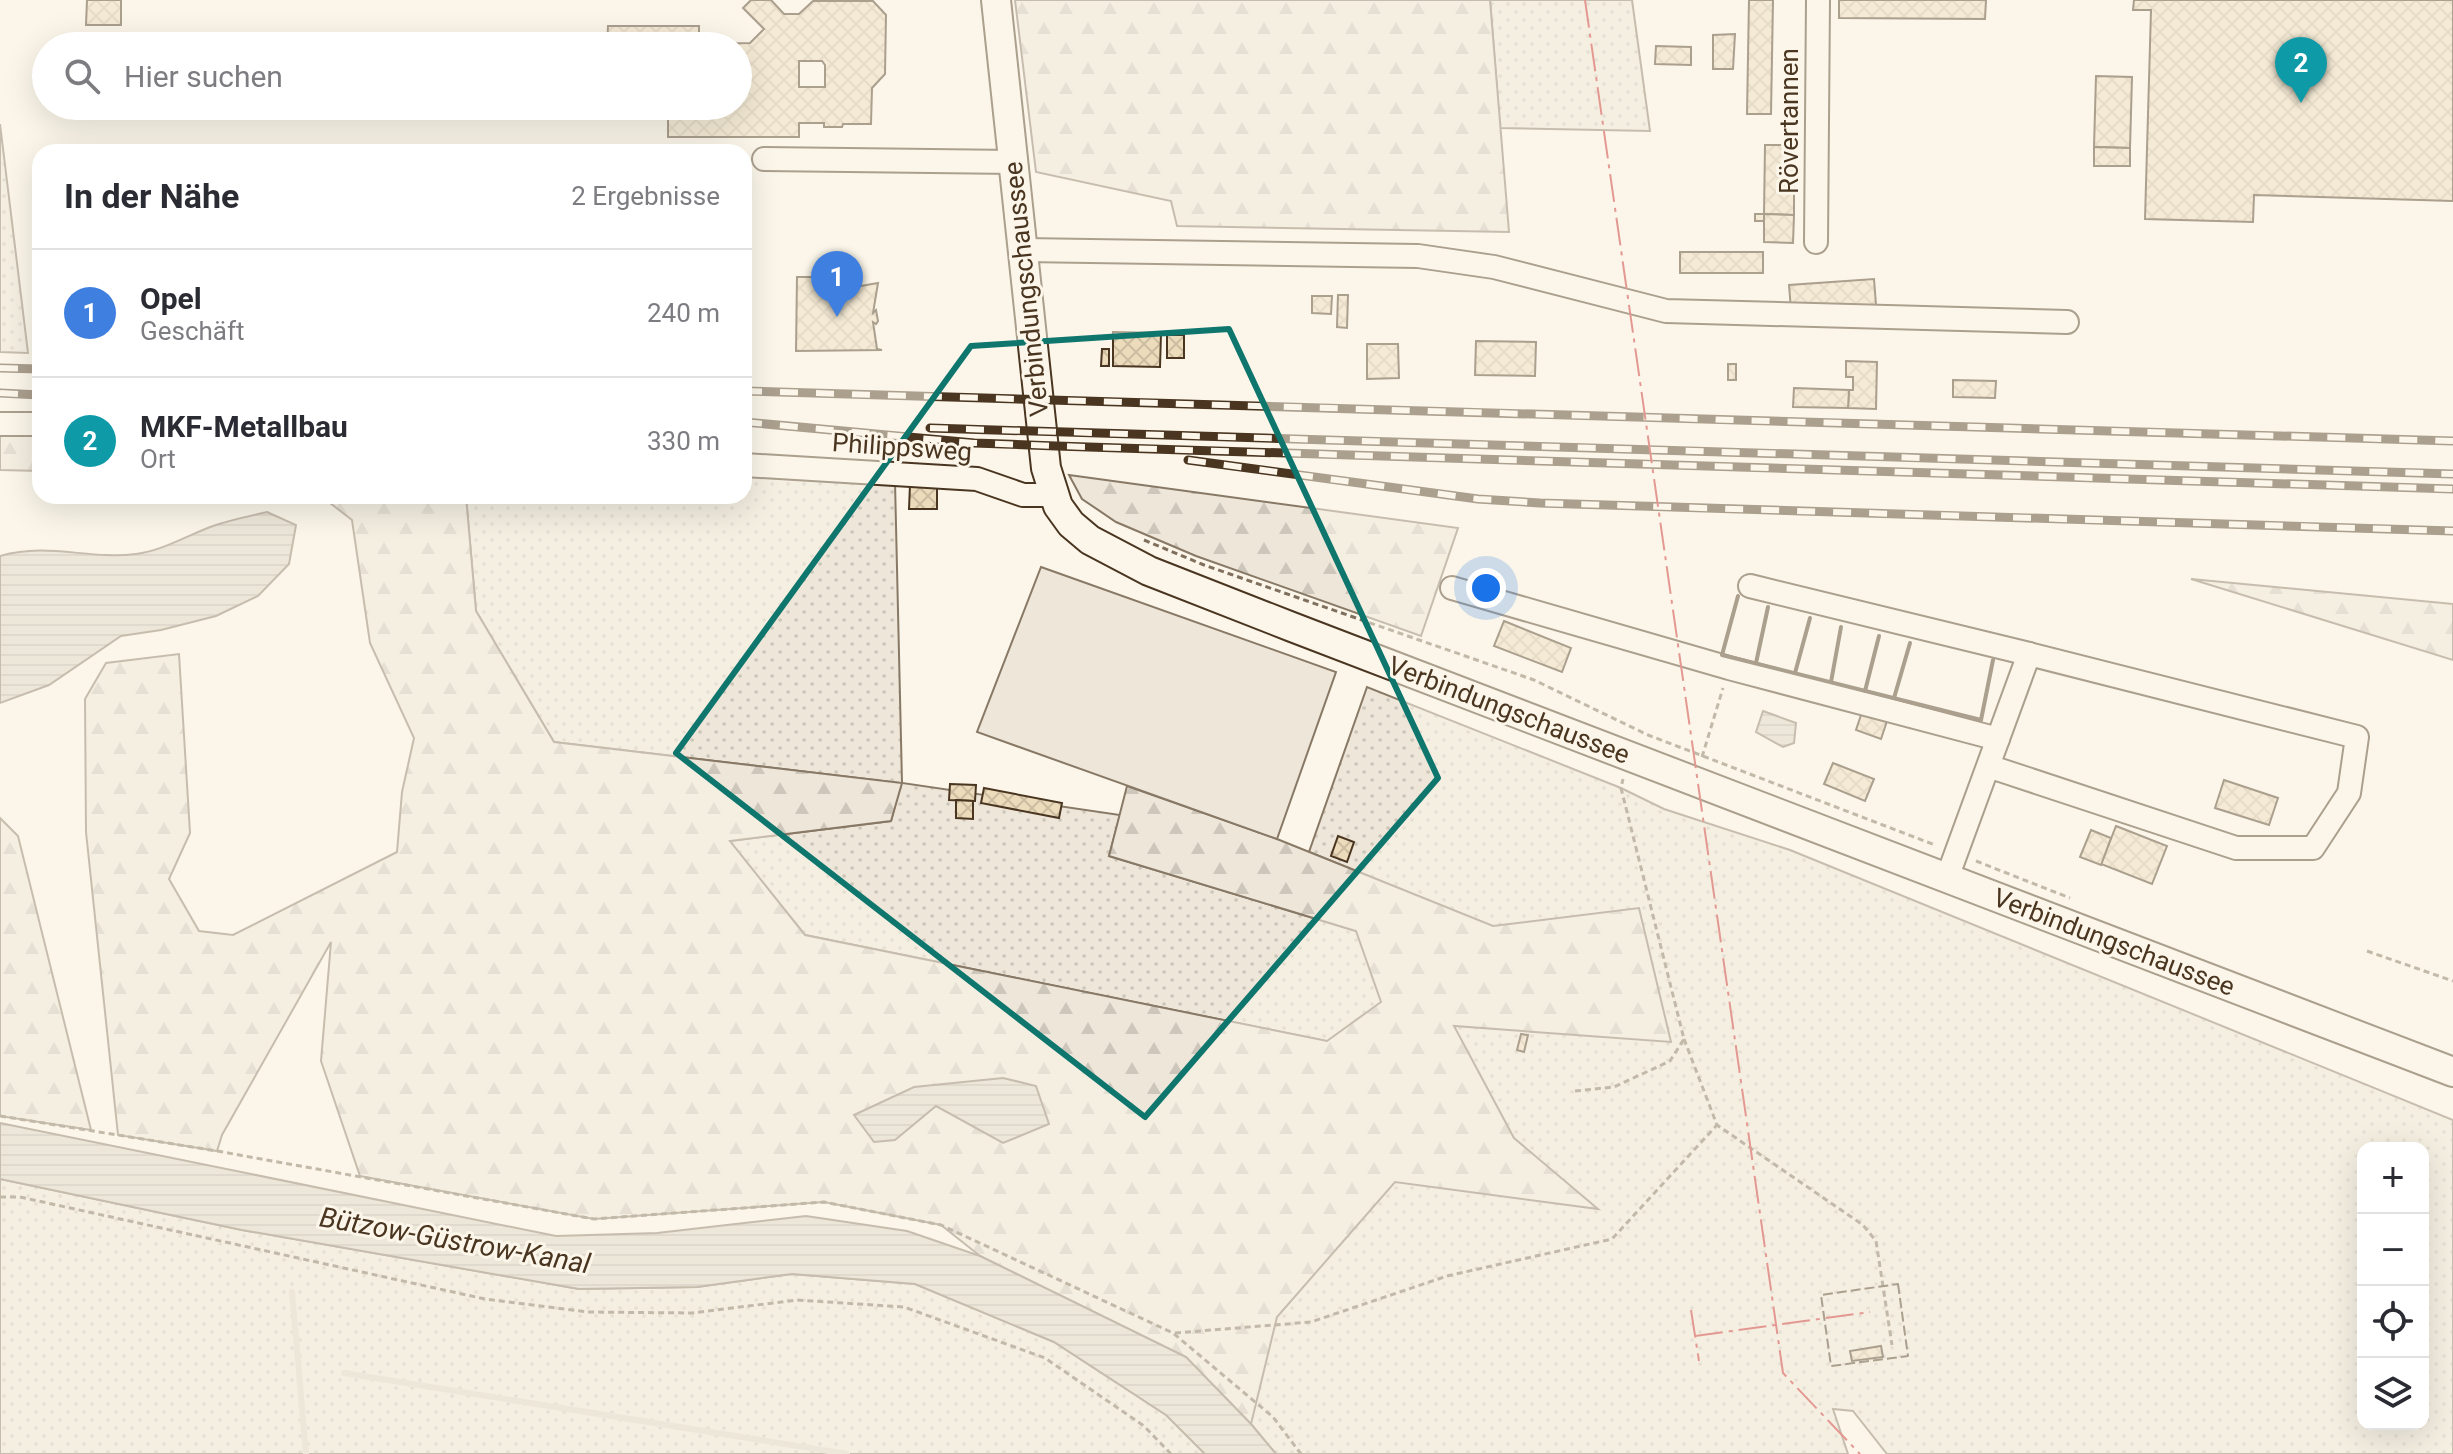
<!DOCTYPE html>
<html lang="de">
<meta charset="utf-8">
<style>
body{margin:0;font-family:Roboto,sans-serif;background:#f2f2f3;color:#2b2b33}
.controls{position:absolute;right:24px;bottom:24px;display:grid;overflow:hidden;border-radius:16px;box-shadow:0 8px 32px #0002}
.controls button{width:72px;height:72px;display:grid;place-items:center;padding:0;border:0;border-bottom:2px solid #e1e1e2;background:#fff;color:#2b2b33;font:40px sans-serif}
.you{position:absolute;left:1486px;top:588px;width:28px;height:28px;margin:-20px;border:6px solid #fff;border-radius:50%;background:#1a73e8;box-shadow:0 0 0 12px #1a73e833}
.badge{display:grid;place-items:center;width:52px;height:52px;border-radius:50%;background:#c62828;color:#fff;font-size:26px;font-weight:700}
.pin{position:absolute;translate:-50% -66px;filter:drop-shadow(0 2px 4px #0008)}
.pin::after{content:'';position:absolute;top:42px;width:28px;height:24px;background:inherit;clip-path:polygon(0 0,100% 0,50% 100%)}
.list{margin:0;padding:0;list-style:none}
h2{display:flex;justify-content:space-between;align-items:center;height:104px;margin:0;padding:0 32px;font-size:34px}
h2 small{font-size:26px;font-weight:400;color:#7c7c81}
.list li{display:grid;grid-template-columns:52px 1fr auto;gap:24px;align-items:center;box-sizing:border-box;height:128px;padding:0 32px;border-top:2px solid #e1e1e2}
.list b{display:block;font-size:30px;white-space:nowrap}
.list p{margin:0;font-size:26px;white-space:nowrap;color:#7c7c81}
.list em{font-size:26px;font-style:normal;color:#7c7c81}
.icon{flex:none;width:44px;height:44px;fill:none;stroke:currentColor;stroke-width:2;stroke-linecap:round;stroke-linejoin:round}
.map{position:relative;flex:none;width:2453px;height:1454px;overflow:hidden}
.search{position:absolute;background:#fff;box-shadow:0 8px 32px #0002;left:32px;top:32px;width:720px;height:88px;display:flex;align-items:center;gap:20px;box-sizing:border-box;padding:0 28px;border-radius:44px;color:#7c7c81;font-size:30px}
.panel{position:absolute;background:#fff;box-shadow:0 8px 32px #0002;left:32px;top:144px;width:720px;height:360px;border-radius:24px}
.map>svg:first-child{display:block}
.grass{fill:url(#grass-dots);stroke:#887966;stroke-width:2;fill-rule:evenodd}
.forest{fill:url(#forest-firs);stroke:#887966;stroke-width:2}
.garden{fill:#ede6d9;stroke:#887966;stroke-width:2}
.water{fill:url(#water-rules);stroke:#887966;stroke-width:2}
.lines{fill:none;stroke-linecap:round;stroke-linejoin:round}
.stream{stroke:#dcd4c6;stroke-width:6}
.building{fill:url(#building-cross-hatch);stroke:#4a3520;stroke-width:2;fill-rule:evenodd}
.minor-casing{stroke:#4a3520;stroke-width:26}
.major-casing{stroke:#4a3520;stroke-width:32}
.path{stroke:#7f6f5c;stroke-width:3;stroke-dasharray:6 4;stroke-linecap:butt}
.minor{stroke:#fbf6e9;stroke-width:22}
.major{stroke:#fbf6e9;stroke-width:28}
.rail-casing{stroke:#4a3520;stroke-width:9}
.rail{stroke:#fbf6e9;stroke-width:6;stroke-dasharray:18;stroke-linecap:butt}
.fence{stroke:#4a3520;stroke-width:2;stroke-dasharray:10 4;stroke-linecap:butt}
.wall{stroke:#4a3520;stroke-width:4}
.power{stroke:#c62828;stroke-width:2;stroke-dasharray:28 6 4 6;stroke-linecap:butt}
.marked{fill:none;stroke:#0f766e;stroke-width:6;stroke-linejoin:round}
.labels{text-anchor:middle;stroke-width:6;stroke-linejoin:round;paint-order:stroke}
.street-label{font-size:26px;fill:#4a3520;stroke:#fbf6e9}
.water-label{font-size:28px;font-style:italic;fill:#4a3520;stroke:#fbf6e9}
</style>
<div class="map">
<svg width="2453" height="1454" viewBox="0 0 2453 1454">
<defs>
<pattern id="grass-dots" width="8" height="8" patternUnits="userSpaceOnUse" patternTransform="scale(2)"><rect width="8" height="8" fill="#ede6d9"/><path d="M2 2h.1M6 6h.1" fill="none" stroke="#cdc6ba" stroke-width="1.8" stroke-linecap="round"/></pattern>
<pattern id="forest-firs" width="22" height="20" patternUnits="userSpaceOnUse" patternTransform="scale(2)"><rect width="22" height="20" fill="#ede6d9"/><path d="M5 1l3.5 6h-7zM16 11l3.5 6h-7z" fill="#cdc6ba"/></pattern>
<pattern id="water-rules" width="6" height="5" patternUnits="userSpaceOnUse" patternTransform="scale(2)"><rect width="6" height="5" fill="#dcd4c6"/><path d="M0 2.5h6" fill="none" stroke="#beb7aa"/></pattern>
<pattern id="building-cross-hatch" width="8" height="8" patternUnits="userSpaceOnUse" patternTransform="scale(2)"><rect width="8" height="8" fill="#ecdcbc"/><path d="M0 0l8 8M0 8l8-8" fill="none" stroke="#ccbda1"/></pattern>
</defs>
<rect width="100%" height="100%" fill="#fbf6e9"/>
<g class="grass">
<path d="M1490 0H1632L1650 131 1500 128Z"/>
<path d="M0 124 28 353 0 352Z"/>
<path d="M744 476 895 482 902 783 1120 815 1109 856 1356 931 1492 926 1309 852 1367 687 1621 788 1664 809 1790 850 2453 1120V1454H1887L1853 1411 1833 1409 1848 1454H1276L1251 1424 1186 1357 980 1256 1326 1041 805 935 729 841 891 821 901 783 554 742 476 611 466 496H744ZM2363 1148H2423V1424H2363Z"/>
<path d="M0 1179 242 1230 579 1289 697 1287 792 1274 915 1284 1054 1342 1166 1415 1205 1454H0Z"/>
</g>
<g class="forest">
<path d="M1015 0H1490L1509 232 1177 226 1171 201 1036 172Z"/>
<path d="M0 424H40V471L0 470Z"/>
<path d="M1069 475 1458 528 1421 636 1196 556 1116 522 1082 499Z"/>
<path d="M321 496H466L476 611 554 742 902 783 891 821 730 841 805 935 1327 1041 1381 1002 1356 931 1109 856 1127 786 1277 839 1493 926 1639 908 1671 1042 1454 1026 1514 1138 1598 1209 1395 1182 1277 1317 1251 1424 1186 1357 980 1256 941 1225 824 1202 594 1219 360 1176 321 1061 331 942 222 1135 217 1151 118 1135 86 832 85 699 106 663 179 654 190 833 169 879 199 931 233 935 397 852 402 792 414 738 370 643 352 520Z"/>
<path d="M2191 579 2453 604V660Z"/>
<path d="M0 818 18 836 91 1130 0 1116Z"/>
</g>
<path class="garden" d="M1041 567 1336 672 1277 839 977 732Z"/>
<g class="water">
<path d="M267 512 296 525 289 564 258 596 216 616 161 630 121 636 49 685 0 703V556C49 542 88 560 136 554 162 551 188 535 213 526 230 520 249 516 267 512Z"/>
<path d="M1763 711 1796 723 1794 743 1783 747 1756 732Z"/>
<path d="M1003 1078 1036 1086 1049 1124 1003 1143 936 1106 895 1140 874 1142 854 1115 914 1087Z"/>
<path d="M0 1123 556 1236 657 1233 806 1216 907 1231 980 1256 1186 1357 1251 1424 1276 1454H1205L1166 1415 1054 1342 915 1284 792 1274 697 1287 579 1289 242 1230 0 1179Z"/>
</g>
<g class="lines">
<g class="stream">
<path d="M292 1292 306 1454"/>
<path d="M344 1373 847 1454"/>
</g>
</g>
<g class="building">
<path d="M87 0H121V25H86Z"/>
<path d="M751 0H771L784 14H799L813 1H873L886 15 885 74 872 88 871 124H843L842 127H824V123H799V137H668V106H738V46H607L608 26H699V44L750 43 764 29 743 8ZM799 61H822L825 65V87H799Z"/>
<path d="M1749 0H1773L1771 114H1747Z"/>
<path d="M1839 0H1986L1985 19 1839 18Z"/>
<path d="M2134 0H2453V201L2254 195 2253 222 2145 219 2151 10H2133Z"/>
<path d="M1735 34 1733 69H1713V35Z"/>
<path d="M1656 46 1691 47V65L1655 64Z"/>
<path d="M2096 76 2132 77 2130 148 2094 147Z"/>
<path d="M1765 145H1794V215L1764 214Z"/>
<path d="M2094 147 2130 148V166H2094Z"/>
<rect x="1755" y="214" width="9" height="7"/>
<path d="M1764 214 1794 215 1793 243 1764 242Z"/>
<rect x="1680" y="252" width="83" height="21"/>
<path d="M797 277H813V283L839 288 837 285 840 283 852 285 849 288 878 283 873 313 876 310 878 321 876 324 873 322 877 349 882 350 796 351Z"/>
<path d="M1874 279 1876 305 1791 310 1789 285Z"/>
<path d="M1338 295H1348L1347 328 1337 327Z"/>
<path d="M1312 296H1332L1331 314 1312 313Z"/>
<path d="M1113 332 1161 333 1160 367 1113 366Z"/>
<rect x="1167" y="335" width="17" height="23"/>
<path d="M1476 341 1536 342 1535 376 1475 375Z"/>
<path d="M1367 344H1398L1399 378 1367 379Z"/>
<path d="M1102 349H1109V366H1101Z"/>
<path d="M1846 361 1877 362 1876 409 1848 408 1849 390H1853V377H1846Z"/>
<rect x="1728" y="364" width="8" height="16"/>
<path d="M1953 380 1996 381 1995 398 1953 397Z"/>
<path d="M1794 388 1849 390 1848 408 1793 407Z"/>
<path d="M910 485 937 486V509H909Z"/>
<path d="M1504 621 1571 648 1562 672 1494 646Z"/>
<path d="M1863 709 1888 718 1881 739 1856 730Z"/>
<path d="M1833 763 1874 779 1865 801 1824 784Z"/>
<path d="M2224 780 2278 798 2269 825 2215 808Z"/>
<path d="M950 784 976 785 975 801 949 800Z"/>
<path d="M984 788 1062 803 1059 818 981 803Z"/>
<path d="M956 800 973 801V819L956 818Z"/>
<path d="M2116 826 2167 846 2152 884 2101 864Z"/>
<path d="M2091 830 2111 838 2101 865 2080 857Z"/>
<path d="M1338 836 1354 842 1347 862 1331 856Z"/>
<path d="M1521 1034 1528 1035 1524 1052 1517 1050Z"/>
<path d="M1881 1346 1883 1357 1852 1361 1850 1351Z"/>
</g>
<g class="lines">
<g class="minor-casing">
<g id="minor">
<path d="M764 159 1014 162"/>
<path d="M1816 242 1818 0"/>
<path d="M1024 250 1418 256 1494 267 1666 311 2067 322"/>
<path d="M0 424H40"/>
<path d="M744 465 977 479 1023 495H1053"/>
<path d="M1750 586 2029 654"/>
<path d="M1452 588 1729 668 1998 739"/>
<path d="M1947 878 2029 654 2357 737 2349 793 2313 848H2236L1988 766"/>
</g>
</g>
<g class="major-casing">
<path id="major" d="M996 0 1046 468 1058 506 1071 524 1090 540 1149 571 1292 627 2453 1072"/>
</g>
<g class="path">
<path d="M1144 540 1204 565 1534 680 1648 735 1935 845"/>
<path d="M1702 757 1723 688"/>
<path d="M1976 861 2070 898"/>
<path d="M2367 951 2453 981"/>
<path d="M1684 1039 1717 1125 1863 1225 1876 1241 1892 1345"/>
<path d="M1575 1091 1614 1087 1670 1061 1684 1039 1621 788 1623 779"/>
<path d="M0 1116 217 1151 594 1219 824 1202 941 1225 1173 1333 1273 1417 1301 1454"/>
<path d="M0 1197H20L485 1299 588 1312 692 1313 797 1300 904 1307 1045 1358 1144 1426 1171 1454"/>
<path d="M1175 1333 1311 1322 1447 1276 1612 1239 1717 1125"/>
</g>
<use href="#minor" class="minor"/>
<use href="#major" class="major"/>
<g class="rail-casing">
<g id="rail">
<path d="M0 368 40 369"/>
<path d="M744 391 2453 441"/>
<path d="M0 393 40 395"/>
<path d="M744 422 974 443 1056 446 2453 489"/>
<path d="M930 428 2453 474"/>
<path d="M1188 460 1478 499 1540 503 2453 531"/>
</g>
</g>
<use href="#rail" class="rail"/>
<path class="fence" d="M1898 1284 1908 1356 1831 1366 1821 1295Z"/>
<g class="wall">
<path d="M1738 596 1722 655 1981 720 1993 660"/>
<path d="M1756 663 1768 607"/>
<path d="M1795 673 1810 618"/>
<path d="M1831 682 1841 627"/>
<path d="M1865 691 1879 636"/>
<path d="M1894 698 1910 643"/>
</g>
<g class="power">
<path d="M1585 0 1783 1373 1860 1454"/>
<path d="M1691 1310 1699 1361"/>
<path d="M1695 1336 1870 1312"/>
</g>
</g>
<path d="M0 0H2453V1454H0ZM1229 329 1438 778 1145 1117 676 753 971 346Z" fill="#fbf6e9" fill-opacity=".55" fill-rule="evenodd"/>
<path class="marked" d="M1229 329 1438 778 1145 1117 676 753 971 346Z"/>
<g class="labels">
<g class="street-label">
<text transform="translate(1789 121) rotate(-90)" y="9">Rövertannen</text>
<text transform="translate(1026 289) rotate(-96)" y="9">Verbindungschaussee</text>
<text transform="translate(902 447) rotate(4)" y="9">Philippsweg</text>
<text transform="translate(1509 710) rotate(21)" y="9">Verbindungschaussee</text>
<text transform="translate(2114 942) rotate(21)" y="9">Verbindungschaussee</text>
</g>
<g class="water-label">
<text transform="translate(455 1240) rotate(10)" y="10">Bützow-Güstrow-Kanal</text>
</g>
</g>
</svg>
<div class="controls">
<button>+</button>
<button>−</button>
<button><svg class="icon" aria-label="locate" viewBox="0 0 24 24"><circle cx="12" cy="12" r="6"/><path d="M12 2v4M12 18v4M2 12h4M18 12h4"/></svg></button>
<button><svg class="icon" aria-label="layers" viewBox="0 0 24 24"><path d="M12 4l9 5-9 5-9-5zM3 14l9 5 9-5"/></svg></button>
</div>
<div class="you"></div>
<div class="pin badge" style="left:837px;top:317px;background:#3f7fe0">1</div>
<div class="pin badge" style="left:2301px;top:103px;background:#0f9aa8">2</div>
<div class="search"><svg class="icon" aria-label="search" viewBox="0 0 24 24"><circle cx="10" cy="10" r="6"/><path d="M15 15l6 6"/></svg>Hier suchen</div>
<section class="panel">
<h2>In der Nähe<small>2 Ergebnisse</small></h2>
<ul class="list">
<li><span class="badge" style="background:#3f7fe0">1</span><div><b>Opel</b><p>Geschäft</p></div><em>240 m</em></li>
<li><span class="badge" style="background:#0f9aa8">2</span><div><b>MKF-Metallbau</b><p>Ort</p></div><em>330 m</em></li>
</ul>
</section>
</div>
